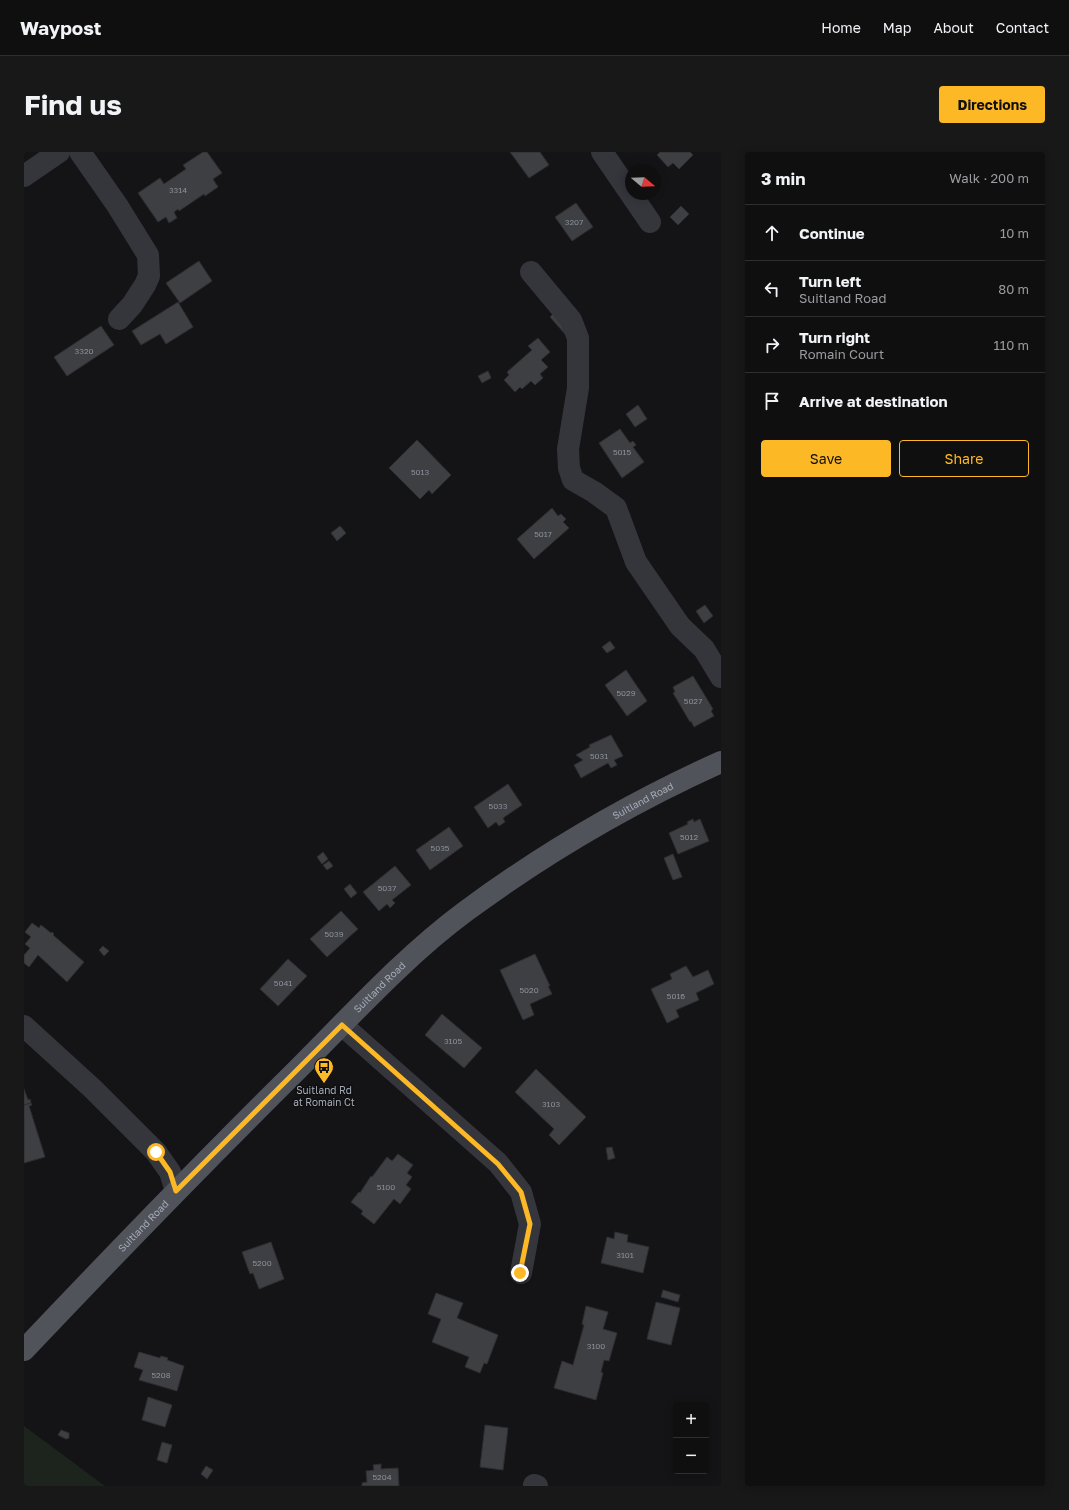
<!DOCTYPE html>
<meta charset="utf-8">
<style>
body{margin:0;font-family:"Golos Text",sans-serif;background:#181819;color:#f1f3f6}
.controls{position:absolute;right:12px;bottom:12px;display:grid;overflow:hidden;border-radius:4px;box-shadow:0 2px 10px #0003}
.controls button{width:36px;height:36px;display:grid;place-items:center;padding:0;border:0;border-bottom:1px solid #2f2f30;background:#0f0f10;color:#f1f3f6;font:20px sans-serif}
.compass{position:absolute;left:601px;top:12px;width:36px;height:36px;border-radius:50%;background:#0f0f10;box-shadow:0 2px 10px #0003;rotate:109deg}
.stop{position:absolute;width:12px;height:12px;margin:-9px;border:3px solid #fdb826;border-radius:50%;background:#fff}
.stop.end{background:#fdb826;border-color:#fff;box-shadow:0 1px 4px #0008}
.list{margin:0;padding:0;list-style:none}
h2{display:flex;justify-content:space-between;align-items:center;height:52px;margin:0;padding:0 16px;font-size:17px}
h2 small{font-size:13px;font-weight:400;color:#9b9c9f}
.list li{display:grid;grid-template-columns:26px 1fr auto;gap:12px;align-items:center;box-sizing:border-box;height:56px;padding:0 16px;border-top:1px solid #2f2f30}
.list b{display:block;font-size:15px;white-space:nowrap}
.list p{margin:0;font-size:13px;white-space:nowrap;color:#9b9c9f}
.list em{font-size:13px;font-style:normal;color:#9b9c9f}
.actions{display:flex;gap:8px;padding:12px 16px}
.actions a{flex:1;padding:9px 0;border:1px solid #fdb826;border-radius:4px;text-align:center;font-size:14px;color:#fdb826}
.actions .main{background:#fdb826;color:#111}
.icon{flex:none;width:22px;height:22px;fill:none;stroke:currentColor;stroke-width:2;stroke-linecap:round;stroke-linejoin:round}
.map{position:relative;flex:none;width:697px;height:1334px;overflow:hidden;border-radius:4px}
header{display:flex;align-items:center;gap:24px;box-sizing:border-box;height:56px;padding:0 20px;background:#0f0f10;border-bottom:1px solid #2f2f30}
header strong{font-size:19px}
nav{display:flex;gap:22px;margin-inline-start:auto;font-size:14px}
.intro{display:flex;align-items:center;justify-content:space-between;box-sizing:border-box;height:96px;padding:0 24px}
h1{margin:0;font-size:28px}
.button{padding:10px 18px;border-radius:4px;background:#fdb826;color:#111;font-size:14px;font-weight:700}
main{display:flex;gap:24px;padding:0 24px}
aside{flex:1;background:#0f0f10;border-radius:4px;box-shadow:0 2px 10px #0003}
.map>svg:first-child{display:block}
.green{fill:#1c241d}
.building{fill:#3e3f43;stroke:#2e2e32}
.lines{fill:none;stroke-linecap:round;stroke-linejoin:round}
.minor{stroke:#35363c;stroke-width:22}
.major{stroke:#51535b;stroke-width:22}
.route{stroke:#fdb826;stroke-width:5}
.labels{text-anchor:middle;stroke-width:3;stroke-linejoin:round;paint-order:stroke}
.number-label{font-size:8px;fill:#8b909a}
.street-label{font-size:10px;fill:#a5abb7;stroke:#0f0f11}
.poi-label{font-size:10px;fill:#a5abb7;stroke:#0f0f11}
</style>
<header>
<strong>Waypost</strong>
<nav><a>Home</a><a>Map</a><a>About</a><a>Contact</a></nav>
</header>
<div class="intro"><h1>Find us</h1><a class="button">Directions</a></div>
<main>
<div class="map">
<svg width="697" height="1334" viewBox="0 0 697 1334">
<rect width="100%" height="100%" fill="#141416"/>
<path class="green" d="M0 1274 81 1334H0Z"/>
<g class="building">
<path d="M179 0H183L198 21 189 27 194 35 181 44 180 42 155 59 154 57 150 60 153 66 145 71 142 65 134 70 114 41 136 26 140 32 162 17 159 13Z"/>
<path d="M486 0H516L525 13 505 26Z"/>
<path d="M636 0H666L669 3 655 17 649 11 644 15 633 3Z"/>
<path d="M552 51 569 75 548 89 531 65Z"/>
<path d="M657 54 665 62 654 73 646 65Z"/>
<path d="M175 109 188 129 156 151 142 131Z"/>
<path d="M154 150 169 175 142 192 136 182 117 193 108 179Z"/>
<path d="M533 158 541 182 526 165Z"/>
<path d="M77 174 90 193 43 224 30 205Z"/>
<path d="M514 186 526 200 517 208 524 215 516 222 519 226 511 233 507 229 498 237 496 235 491 240 480 228 485 223 483 220 508 198 504 194Z"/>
<path d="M464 219 467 226 458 231 454 224Z"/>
<path d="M614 253 623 267 611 275 602 262Z"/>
<path d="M596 277 606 291 609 289 612 293 609 295 620 310 598 326 575 291Z"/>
<path d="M393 288 427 323 408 342 405 338 396 347 365 316Z"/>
<path d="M528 356 534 364 537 362 542 367 539 370 545 376 510 407 493 387Z"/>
<path d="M316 374 322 381 313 389 307 381Z"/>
<path d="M681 453 689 464 680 471 672 459Z"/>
<path d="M586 489 591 496 583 501 578 495Z"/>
<path d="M602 518 623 549 603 564 581 533Z"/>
<path d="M669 524 689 557 687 559 690 564 670 575 667 569 666 570 649 541 651 540 649 535Z"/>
<path d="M587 583 599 604 590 608 593 613 587 616 584 611 557 626 550 613 559 608 552 603 566 595 565 593Z"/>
<path d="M484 632 498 653 479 666 481 670 475 674 472 670 464 676 450 655Z"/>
<path d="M669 667 670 670 676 667 685 689 654 702 645 681 664 672 663 670Z"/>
<path d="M425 675 439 694 406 718 392 698Z"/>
<path d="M299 700 304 707 298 712 293 705Z"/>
<path d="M649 702 658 725 649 728 640 706Z"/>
<path d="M305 709 309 714 303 718 299 713Z"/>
<path d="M371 714 387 733 368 748 371 751 366 756 363 752 355 759 339 740Z"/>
<path d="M326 732 333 741 327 746 320 737Z"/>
<path d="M317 759 334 777 303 805 286 787Z"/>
<path d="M8 771 15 776 17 773 27 781 28 780 30 782 29 783 60 810 43 830 14 803 5 815 0 811V803L6 796 1 792 7 785 1 780Z"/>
<path d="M79 794 85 799 80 804 75 798Z"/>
<path d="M511 802 526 834H524L528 842 506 852 510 863 499 868 476 818Z"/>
<path d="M264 807 283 824 254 854 236 837Z"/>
<path d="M662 814 669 825 684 818 690 832 672 841 675 848 652 858 655 865 643 871 627 837 648 827 646 822Z"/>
<path d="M418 862 458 896 440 916 401 883Z"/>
<path d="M512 917 562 965 535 993 525 983 530 977 491 940Z"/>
<path d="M0 937 4 948 6 947 7 951 0 953Z"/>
<path d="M7 951 8 953 5 954 21 1005 0 1011V953Z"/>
<path d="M588 995 591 1006 584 1008 582 996Z"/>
<path d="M374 1002 389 1013 383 1021 388 1025 382 1033 387 1037 376 1052 370 1047 350 1072 337 1062 339 1059 327 1050 335 1040 336 1041 347 1024 348 1025 363 1005 368 1009Z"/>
<path d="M591 1080 604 1083 603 1090 625 1095 619 1121 577 1111 583 1085 590 1087Z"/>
<path d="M247 1090 260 1127 235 1137 229 1121 226 1122 218 1100Z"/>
<path d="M639 1138 656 1143 654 1150 637 1145Z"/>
<path d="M412 1141 439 1151 433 1166 474 1183 463 1212 460 1211 456 1221 441 1215 445 1205 408 1190 417 1167 404 1162Z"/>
<path d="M632 1150 656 1156 647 1193 623 1187Z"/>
<path d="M562 1154 584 1160 579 1177 593 1181 585 1209 580 1208 577 1220 579 1221 572 1248 530 1236 538 1209 549 1213 560 1173 558 1172Z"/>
<path d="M115 1200 136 1206 137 1204 144 1206 143 1208 160 1214 153 1239 115 1228 119 1218 110 1215Z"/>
<path d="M124 1245 148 1253 141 1275 118 1268Z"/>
<path d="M461 1273 484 1276 479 1318 456 1315Z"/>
<path d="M37 1278 45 1281V1286L42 1287 34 1283Z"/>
<path d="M138 1290 148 1293 143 1311 133 1308Z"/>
<path d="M357 1312V1317L374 1316 375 1334H338V1331L343 1330 342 1319 350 1318 349 1313Z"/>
<path d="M182 1314 189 1318 183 1327 177 1322Z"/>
</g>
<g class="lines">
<g class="minor">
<path d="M56 0 93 53 124 103 125 124 121 133 108 153 95 167"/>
<path d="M578 0 626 70"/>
<path d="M0 24 35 0"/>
<path d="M507 120 547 168 554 186V236L544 297 545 316 549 328 570 340 592 356 612 410 656 474 680 497 697 525"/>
<path d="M318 873 474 1011 497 1040 506 1072 497 1121"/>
<path d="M0 874 69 937 132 1000 146 1020 152 1039"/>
<path d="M510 1333 513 1334"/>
</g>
<path class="major" id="s1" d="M0 1198C90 1103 181 1009 274 917 328 863 381 804 442 759 522 700 606 651 697 610"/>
</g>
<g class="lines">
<path class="route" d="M132 1000 146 1020 152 1039 318 873 474 1012 497 1040 506 1072 496 1121"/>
</g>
<defs>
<g id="bus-pin" transform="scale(1)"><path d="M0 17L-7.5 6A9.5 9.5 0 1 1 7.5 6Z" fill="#fdb826" stroke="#0f0f11"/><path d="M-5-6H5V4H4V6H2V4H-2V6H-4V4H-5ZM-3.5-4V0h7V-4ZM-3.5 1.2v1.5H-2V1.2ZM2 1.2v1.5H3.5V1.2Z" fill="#111"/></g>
</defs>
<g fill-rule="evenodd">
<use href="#bus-pin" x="300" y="915"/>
</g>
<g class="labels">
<g class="number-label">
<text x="154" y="41">3314</text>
<text x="550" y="73">3207</text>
<text x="60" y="202">3320</text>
<text x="598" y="303">5015</text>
<text x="396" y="323">5013</text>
<text x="519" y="385">5017</text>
<text x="602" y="544">5029</text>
<text x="669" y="552">5027</text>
<text x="575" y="607">5031</text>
<text x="474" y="657">5033</text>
<text x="665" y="688">5012</text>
<text x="416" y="699">5035</text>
<text x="363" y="739">5037</text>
<text x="310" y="785">5039</text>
<text x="259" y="834">5041</text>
<text x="505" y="841">5020</text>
<text x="652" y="847">5016</text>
<text x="429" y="892">3105</text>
<text x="527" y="955">3103</text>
<text x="362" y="1038">5100</text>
<text x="601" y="1106">3101</text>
<text x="238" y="1114">5200</text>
<text x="572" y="1197">3100</text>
<text x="137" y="1226">5208</text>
<text x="358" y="1328">5204</text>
</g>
<g class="street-label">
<text dy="4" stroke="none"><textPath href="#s1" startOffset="832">Suitland Road</textPath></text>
<text dy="4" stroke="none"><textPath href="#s1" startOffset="508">Suitland Road</textPath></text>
<text dy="4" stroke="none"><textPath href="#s1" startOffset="172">Suitland Road</textPath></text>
</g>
<g class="poi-label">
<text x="300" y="942">Suitland Rd<tspan x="300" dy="12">at Romain Ct</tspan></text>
</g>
</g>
</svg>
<div class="controls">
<button>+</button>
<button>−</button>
</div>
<svg class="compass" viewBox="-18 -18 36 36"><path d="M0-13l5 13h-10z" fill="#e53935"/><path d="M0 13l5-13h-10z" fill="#9b9c9f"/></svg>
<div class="stop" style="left:132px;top:1000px"></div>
<div class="stop end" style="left:496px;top:1121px"></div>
</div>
<aside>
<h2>3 min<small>Walk · 200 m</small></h2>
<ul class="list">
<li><svg class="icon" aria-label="ahead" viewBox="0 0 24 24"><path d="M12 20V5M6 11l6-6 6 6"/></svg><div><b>Continue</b></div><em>10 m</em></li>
<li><svg class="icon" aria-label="left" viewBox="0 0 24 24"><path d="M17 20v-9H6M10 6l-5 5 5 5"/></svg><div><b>Turn left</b><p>Suitland Road</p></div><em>80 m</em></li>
<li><svg class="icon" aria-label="right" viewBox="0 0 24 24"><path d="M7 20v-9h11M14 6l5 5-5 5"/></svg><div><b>Turn right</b><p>Romain Court</p></div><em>110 m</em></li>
<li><svg class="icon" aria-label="arrive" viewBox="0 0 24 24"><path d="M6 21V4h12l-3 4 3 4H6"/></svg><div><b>Arrive at destination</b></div></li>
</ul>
<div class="actions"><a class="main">Save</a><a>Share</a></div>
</aside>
</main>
